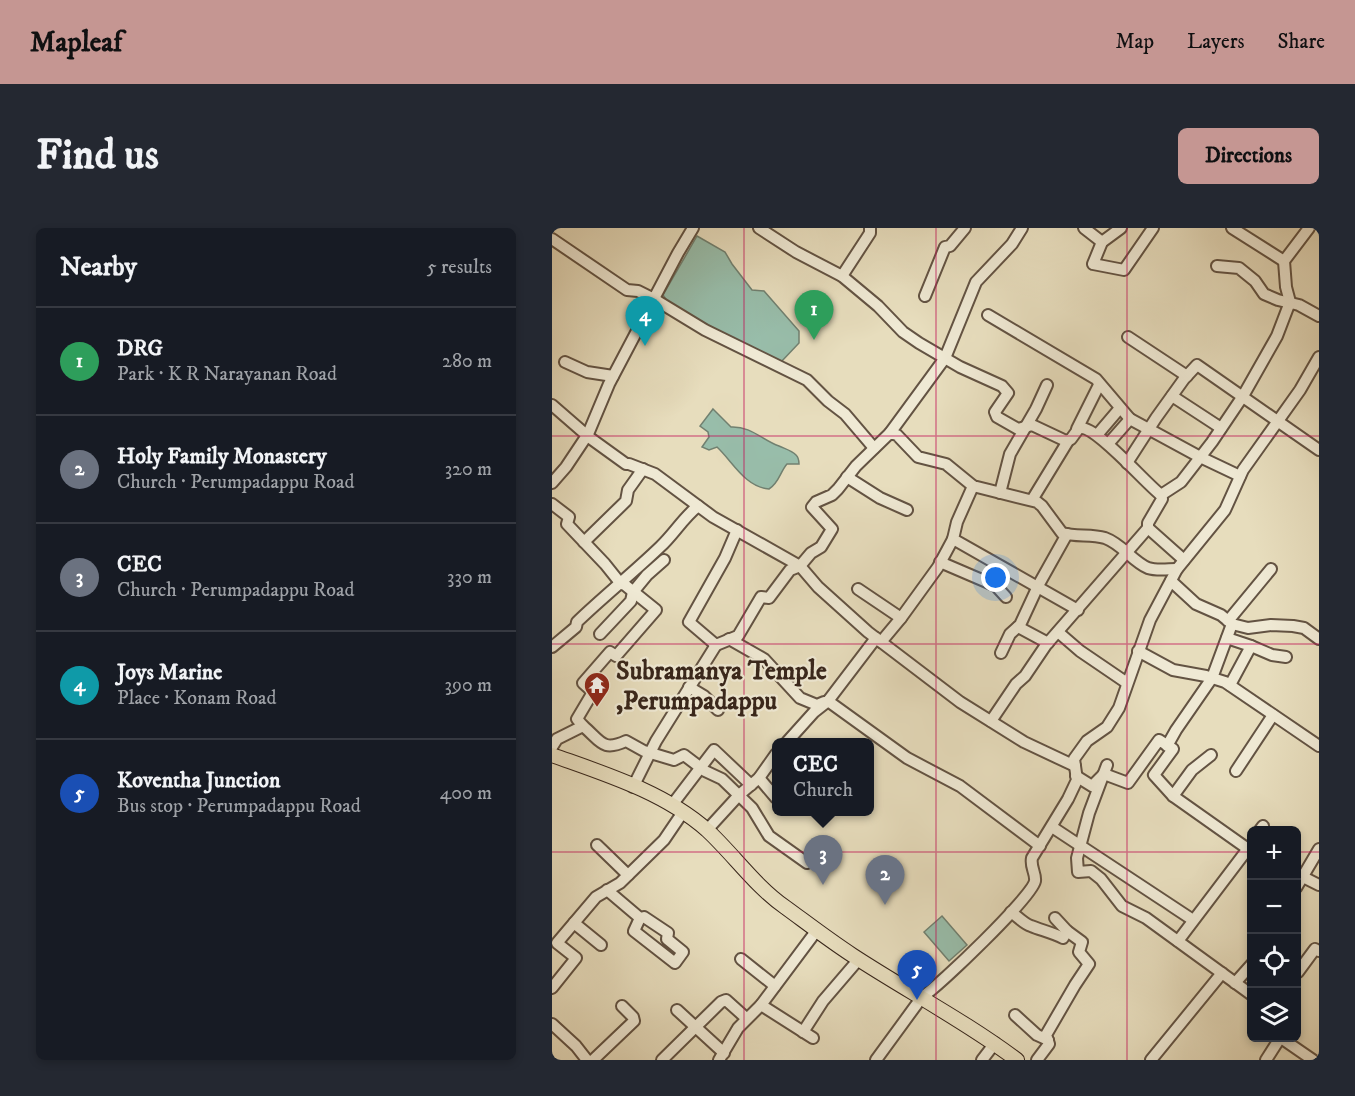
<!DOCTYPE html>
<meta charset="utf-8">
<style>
body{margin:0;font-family:"IM FELL DW Pica",serif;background:#242831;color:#f1f3f6}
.controls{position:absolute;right:18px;bottom:18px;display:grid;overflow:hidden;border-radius:9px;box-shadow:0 3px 9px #0003}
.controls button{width:54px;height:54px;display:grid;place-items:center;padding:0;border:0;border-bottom:2px solid #363941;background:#171b24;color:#f1f3f6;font:30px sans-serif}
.you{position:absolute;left:444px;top:350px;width:21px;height:21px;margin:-15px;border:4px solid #fff;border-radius:50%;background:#1a73e8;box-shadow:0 0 0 9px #1a73e833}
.badge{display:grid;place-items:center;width:39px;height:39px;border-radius:50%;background:#c59692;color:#fff;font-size:20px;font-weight:700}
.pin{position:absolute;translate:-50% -50px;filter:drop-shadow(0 2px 3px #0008)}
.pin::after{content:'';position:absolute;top:32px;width:21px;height:18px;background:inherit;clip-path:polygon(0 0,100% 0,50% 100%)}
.popup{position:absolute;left:220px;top:510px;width:102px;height:78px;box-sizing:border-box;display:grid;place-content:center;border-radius:9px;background:#171b24;filter:drop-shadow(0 2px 4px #0005);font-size:20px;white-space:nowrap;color:#9ea1a6}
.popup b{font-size:22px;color:#f1f3f6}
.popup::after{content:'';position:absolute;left:50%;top:100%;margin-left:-12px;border:12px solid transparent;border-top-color:#171b24}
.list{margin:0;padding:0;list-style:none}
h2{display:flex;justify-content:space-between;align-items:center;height:78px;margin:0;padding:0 24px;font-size:26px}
h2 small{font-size:20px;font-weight:400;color:#9ea1a6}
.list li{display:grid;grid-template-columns:39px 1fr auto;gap:18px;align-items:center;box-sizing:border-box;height:108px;padding:0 24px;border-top:2px solid #363941}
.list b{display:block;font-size:22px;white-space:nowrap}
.list p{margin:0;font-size:20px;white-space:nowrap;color:#9ea1a6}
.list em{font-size:20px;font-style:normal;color:#9ea1a6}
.icon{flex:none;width:33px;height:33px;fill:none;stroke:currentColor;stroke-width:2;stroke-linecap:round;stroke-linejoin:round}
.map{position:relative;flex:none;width:767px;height:832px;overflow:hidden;border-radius:9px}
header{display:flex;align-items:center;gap:36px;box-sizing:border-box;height:84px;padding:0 30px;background:#c59692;color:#111}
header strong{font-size:28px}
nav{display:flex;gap:33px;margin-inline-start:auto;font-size:21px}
.intro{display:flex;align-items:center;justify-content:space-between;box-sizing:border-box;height:144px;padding:0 36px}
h1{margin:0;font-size:42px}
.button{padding:15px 27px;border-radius:9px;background:#c59692;color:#111;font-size:21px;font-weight:700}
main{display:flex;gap:36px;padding:0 36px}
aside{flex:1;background:#171b24;border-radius:9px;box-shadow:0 3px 9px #0003}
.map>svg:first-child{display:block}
.water{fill:#98bdaa;stroke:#718070;stroke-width:1.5}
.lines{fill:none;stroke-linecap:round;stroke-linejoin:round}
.minor-casing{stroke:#635343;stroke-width:14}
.major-casing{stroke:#37251a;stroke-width:16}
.minor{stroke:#efe9d4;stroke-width:10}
.major{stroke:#e7ddbd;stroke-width:14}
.grid{fill:none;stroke:#c2185b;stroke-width:1.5;stroke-opacity:0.55}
.labels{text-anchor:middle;stroke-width:4.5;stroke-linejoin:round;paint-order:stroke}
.poi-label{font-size:26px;font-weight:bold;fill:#37251a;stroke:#efe9d4;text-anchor:start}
</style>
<header>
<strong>Mapleaf</strong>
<nav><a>Map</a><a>Layers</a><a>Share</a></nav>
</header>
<div class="intro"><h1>Find us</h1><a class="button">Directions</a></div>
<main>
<aside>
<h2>Nearby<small>5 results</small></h2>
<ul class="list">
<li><span class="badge" style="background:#2e9e5b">1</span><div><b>DRG</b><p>Park · K R Narayanan Road</p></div><em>280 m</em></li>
<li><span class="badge" style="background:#6b7280">2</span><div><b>Holy Family Monastery</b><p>Church · Perumpadappu Road</p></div><em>320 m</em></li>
<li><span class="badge" style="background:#6b7280">3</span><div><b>CEC</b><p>Church · Perumpadappu Road</p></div><em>330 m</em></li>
<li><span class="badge" style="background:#0f9aa8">4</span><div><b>Joys Marine</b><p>Place · Konam Road</p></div><em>390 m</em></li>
<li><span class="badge" style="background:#1a4fb4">5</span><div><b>Koventha Junction</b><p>Bus stop · Perumpadappu Road</p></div><em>400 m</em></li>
</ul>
</aside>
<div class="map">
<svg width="767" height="832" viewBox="0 0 767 832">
<rect width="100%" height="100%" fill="#e7ddbd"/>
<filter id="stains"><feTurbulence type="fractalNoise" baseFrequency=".00333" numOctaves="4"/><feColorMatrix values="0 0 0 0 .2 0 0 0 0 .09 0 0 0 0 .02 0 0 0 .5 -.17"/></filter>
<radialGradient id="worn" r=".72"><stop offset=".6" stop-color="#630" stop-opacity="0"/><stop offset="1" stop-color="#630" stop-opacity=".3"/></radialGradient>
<g class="water">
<path d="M145 8 173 24 180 36 200 62 212 63 247 103V115L228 135 118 77 111 67Z"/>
<path d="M161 181 179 199C199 198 210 212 227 218 233 221 239 222 244 227 246 229 247 233 247 236H235C228 244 227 255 217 261 193 259 181 234 165 219L157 222 150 219 157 209 156 204 148 198Z"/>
<path d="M390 688 415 717 397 733 372 704Z"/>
</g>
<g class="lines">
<g class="minor-casing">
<g id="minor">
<path d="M207 0 244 24 290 48 326 78 351 104 367 115 408 139 450 158 456 165 443 184 445 189 466 201 480 197 514 213 519 211 527 200C543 196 593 255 609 267L610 271 596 295V300L632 332"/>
<path d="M532 0 550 14"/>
<path d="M569 0 550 14 541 36 572 42 601 0"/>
<path d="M680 0 732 33"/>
<path d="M0 11 75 62 86 63 102 71 153 102 255 152 276 173 293 186 322 220"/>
<path d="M665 38 687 40 703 53 712 66 726 72 747 77 767 88"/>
<path d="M290 48 318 5V0"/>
<path d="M373 68 393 19 398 18 413 0"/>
<path d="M436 87 544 151 578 191"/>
<path d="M576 109 635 148"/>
<path d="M13 134 35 144 61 148"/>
<path d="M620 168 669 200"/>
<path d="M0 177 38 210 74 236H77L103 246 161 289 248 338 266 359 316 404 408 474 472 514 523 538"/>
<path d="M525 201 547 157"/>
<path d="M338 205 393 130 424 54 460 16 470 0"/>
<path d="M545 207 568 180"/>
<path d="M556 216 578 191 648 229 688 248"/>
<path d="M575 235 604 190 632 151 645 137 767 222"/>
<path d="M295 249 328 270 355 282"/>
<path d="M0 255 14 239 36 206 57 156 126 25 141 0"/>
<path d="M421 258 405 294 401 311 526 382"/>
<path d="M448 265 458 226 484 181 495 157"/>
<path d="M609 267 629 254 660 214 691 168 725 108 738 74 734 59 732 33 757 0"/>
<path d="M480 272 516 213"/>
<path d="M0 276 17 289 15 296 53 336 69 356 73 357 104 382 64 428 58 424 31 455 41 464 25 491 31 498"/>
<path d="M185 302 173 330 137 394 164 417 186 408 209 369 217 370 238 342 248 338 259 325 269 319 280 301 260 279 264 274 280 267 286 261 304 238 338 205 345 207 366 229 394 236 421 258 485 274 490 278 510 305C524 309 539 306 553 310 570 316 580 333 596 340 605 343 616 341 625 341"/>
<path d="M32 314 74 273 76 262 91 241"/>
<path d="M388 334 444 358 454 369"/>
<path d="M619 353 644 376 669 387 680 396 696 400 719 397 741 398 752 400 767 411"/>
<path d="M306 361 349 390 386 339 401 311"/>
<path d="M676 393 719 341"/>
<path d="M466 399 496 415"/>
<path d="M506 404 528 423 575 455"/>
<path d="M48 406 79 373 81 364 95 347 112 332"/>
<path d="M675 410 699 418 678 457"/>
<path d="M177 411 212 431 248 470 265 477 272 474"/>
<path d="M329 414 349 390"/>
<path d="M699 418 720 427 734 429"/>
<path d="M0 419 24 399 25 394C52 368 81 345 108 319 122 306 131 290 146 278"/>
<path d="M586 423 621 442 654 448 673 454 767 518"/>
<path d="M449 425 458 406 468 397 487 356 515 306"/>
<path d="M137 459 152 468 166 482"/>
<path d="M276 473 355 530 408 558 488 618"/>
<path d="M439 493 464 456 473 448 494 417 596 300"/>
<path d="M235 514 262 484 276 473 324 410"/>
<path d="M615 518 624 502 660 450 680 396"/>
<path d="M0 519 5 511 31 498C49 513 50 524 74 513L92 523 122 532 132 527 153 543 170 551 200 580 217 608 255 635"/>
<path d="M555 537 537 585 525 630 526 644 539 643 549 651 570 678 594 690 700 767"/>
<path d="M684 543 721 487"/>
<path d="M524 548 540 558 552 546 576 555 607 512 621 521 602 547 621 568 696 621"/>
<path d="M207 550 224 570"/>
<path d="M81 559 104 513 164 417"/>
<path d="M621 568 640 542 659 527"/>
<path d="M120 577 162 522 199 557"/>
<path d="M500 599 641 692"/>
<path d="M155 602 187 567 207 550 224 526"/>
<path d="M708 602 711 598"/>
<path d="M45 617 76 647"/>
<path d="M751 649 767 657"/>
<path d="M744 660 767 621"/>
<path d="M55 662 88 690 92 689 116 705 115 711 131 724 123 735 82 703 88 690"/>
<path d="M459 684C465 688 472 696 479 698 489 702 501 705 511 710L515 703 530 714 527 724 537 736 523 757 494 807 497 816 485 832"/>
<path d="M503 690 515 703"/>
<path d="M22 695 49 717"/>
<path d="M626 713 698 618"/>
<path d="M189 731 223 758"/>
<path d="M744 743 746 744 763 721 767 723"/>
<path d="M683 755 700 736"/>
<path d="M0 760 24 730 5 715 44 669 68 655 112 612 131 584"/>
<path d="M209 777 261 810"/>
<path d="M125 782 172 825"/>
<path d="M463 787 485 807 496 812"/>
<path d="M0 796 24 818 35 832"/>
<path d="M251 804 271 773 307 731"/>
<path d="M729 810 761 832"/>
<path d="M41 832 82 793 81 789 70 778"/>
<path d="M110 832 169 774 174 772 194 790"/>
<path d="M167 832 186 800 209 777 265 702"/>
<path d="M324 832 370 769C387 758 480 669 483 653 484 645 478 639 480 630L516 571 525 552 522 531 535 513 555 499 567 480 598 392 625 341 673 282 691 242 748 162 767 129"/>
<path d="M430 832 443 815"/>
<path d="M599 832 670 745"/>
<path d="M714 832 728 810"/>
</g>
</g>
<g class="major-casing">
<path id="major" d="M0 527C53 546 112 564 155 602 182 627 203 658 233 679 255 695 277 712 300 727 355 763 413 793 465 832"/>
</g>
<use href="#minor" class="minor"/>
<use href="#major" class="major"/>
</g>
<path class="grid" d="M192 0V832M384 0V832M575 0V832M0 208H767M0 416H767M0 624H700M744 624H767"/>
<defs>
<g id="temple-pin" transform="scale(1.35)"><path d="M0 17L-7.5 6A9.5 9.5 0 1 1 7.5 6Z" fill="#8f2418" stroke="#efe9d4"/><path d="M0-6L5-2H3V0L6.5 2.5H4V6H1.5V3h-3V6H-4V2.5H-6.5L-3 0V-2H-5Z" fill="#fff"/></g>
</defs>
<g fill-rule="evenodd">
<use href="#temple-pin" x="45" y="457"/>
</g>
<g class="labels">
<g class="poi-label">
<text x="64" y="451">Subramanya Temple<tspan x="64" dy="30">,Perumpadappu</tspan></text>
</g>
</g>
<rect width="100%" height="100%" filter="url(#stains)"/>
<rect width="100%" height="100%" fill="url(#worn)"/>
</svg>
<div class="controls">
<button>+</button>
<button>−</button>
<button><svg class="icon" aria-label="locate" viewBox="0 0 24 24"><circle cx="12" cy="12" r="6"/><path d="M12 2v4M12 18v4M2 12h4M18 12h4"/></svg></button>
<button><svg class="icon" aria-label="layers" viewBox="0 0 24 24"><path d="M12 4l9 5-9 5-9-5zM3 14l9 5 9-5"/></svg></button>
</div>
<div class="you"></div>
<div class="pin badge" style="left:262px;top:112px;background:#2e9e5b">1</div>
<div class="pin badge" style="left:333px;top:677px;background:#6b7280">2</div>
<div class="pin badge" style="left:271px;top:657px;background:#6b7280">3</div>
<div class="popup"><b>CEC</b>Church</div>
<div class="pin badge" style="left:93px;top:118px;background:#0f9aa8">4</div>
<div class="pin badge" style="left:365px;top:772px;background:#1a4fb4">5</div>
</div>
</main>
